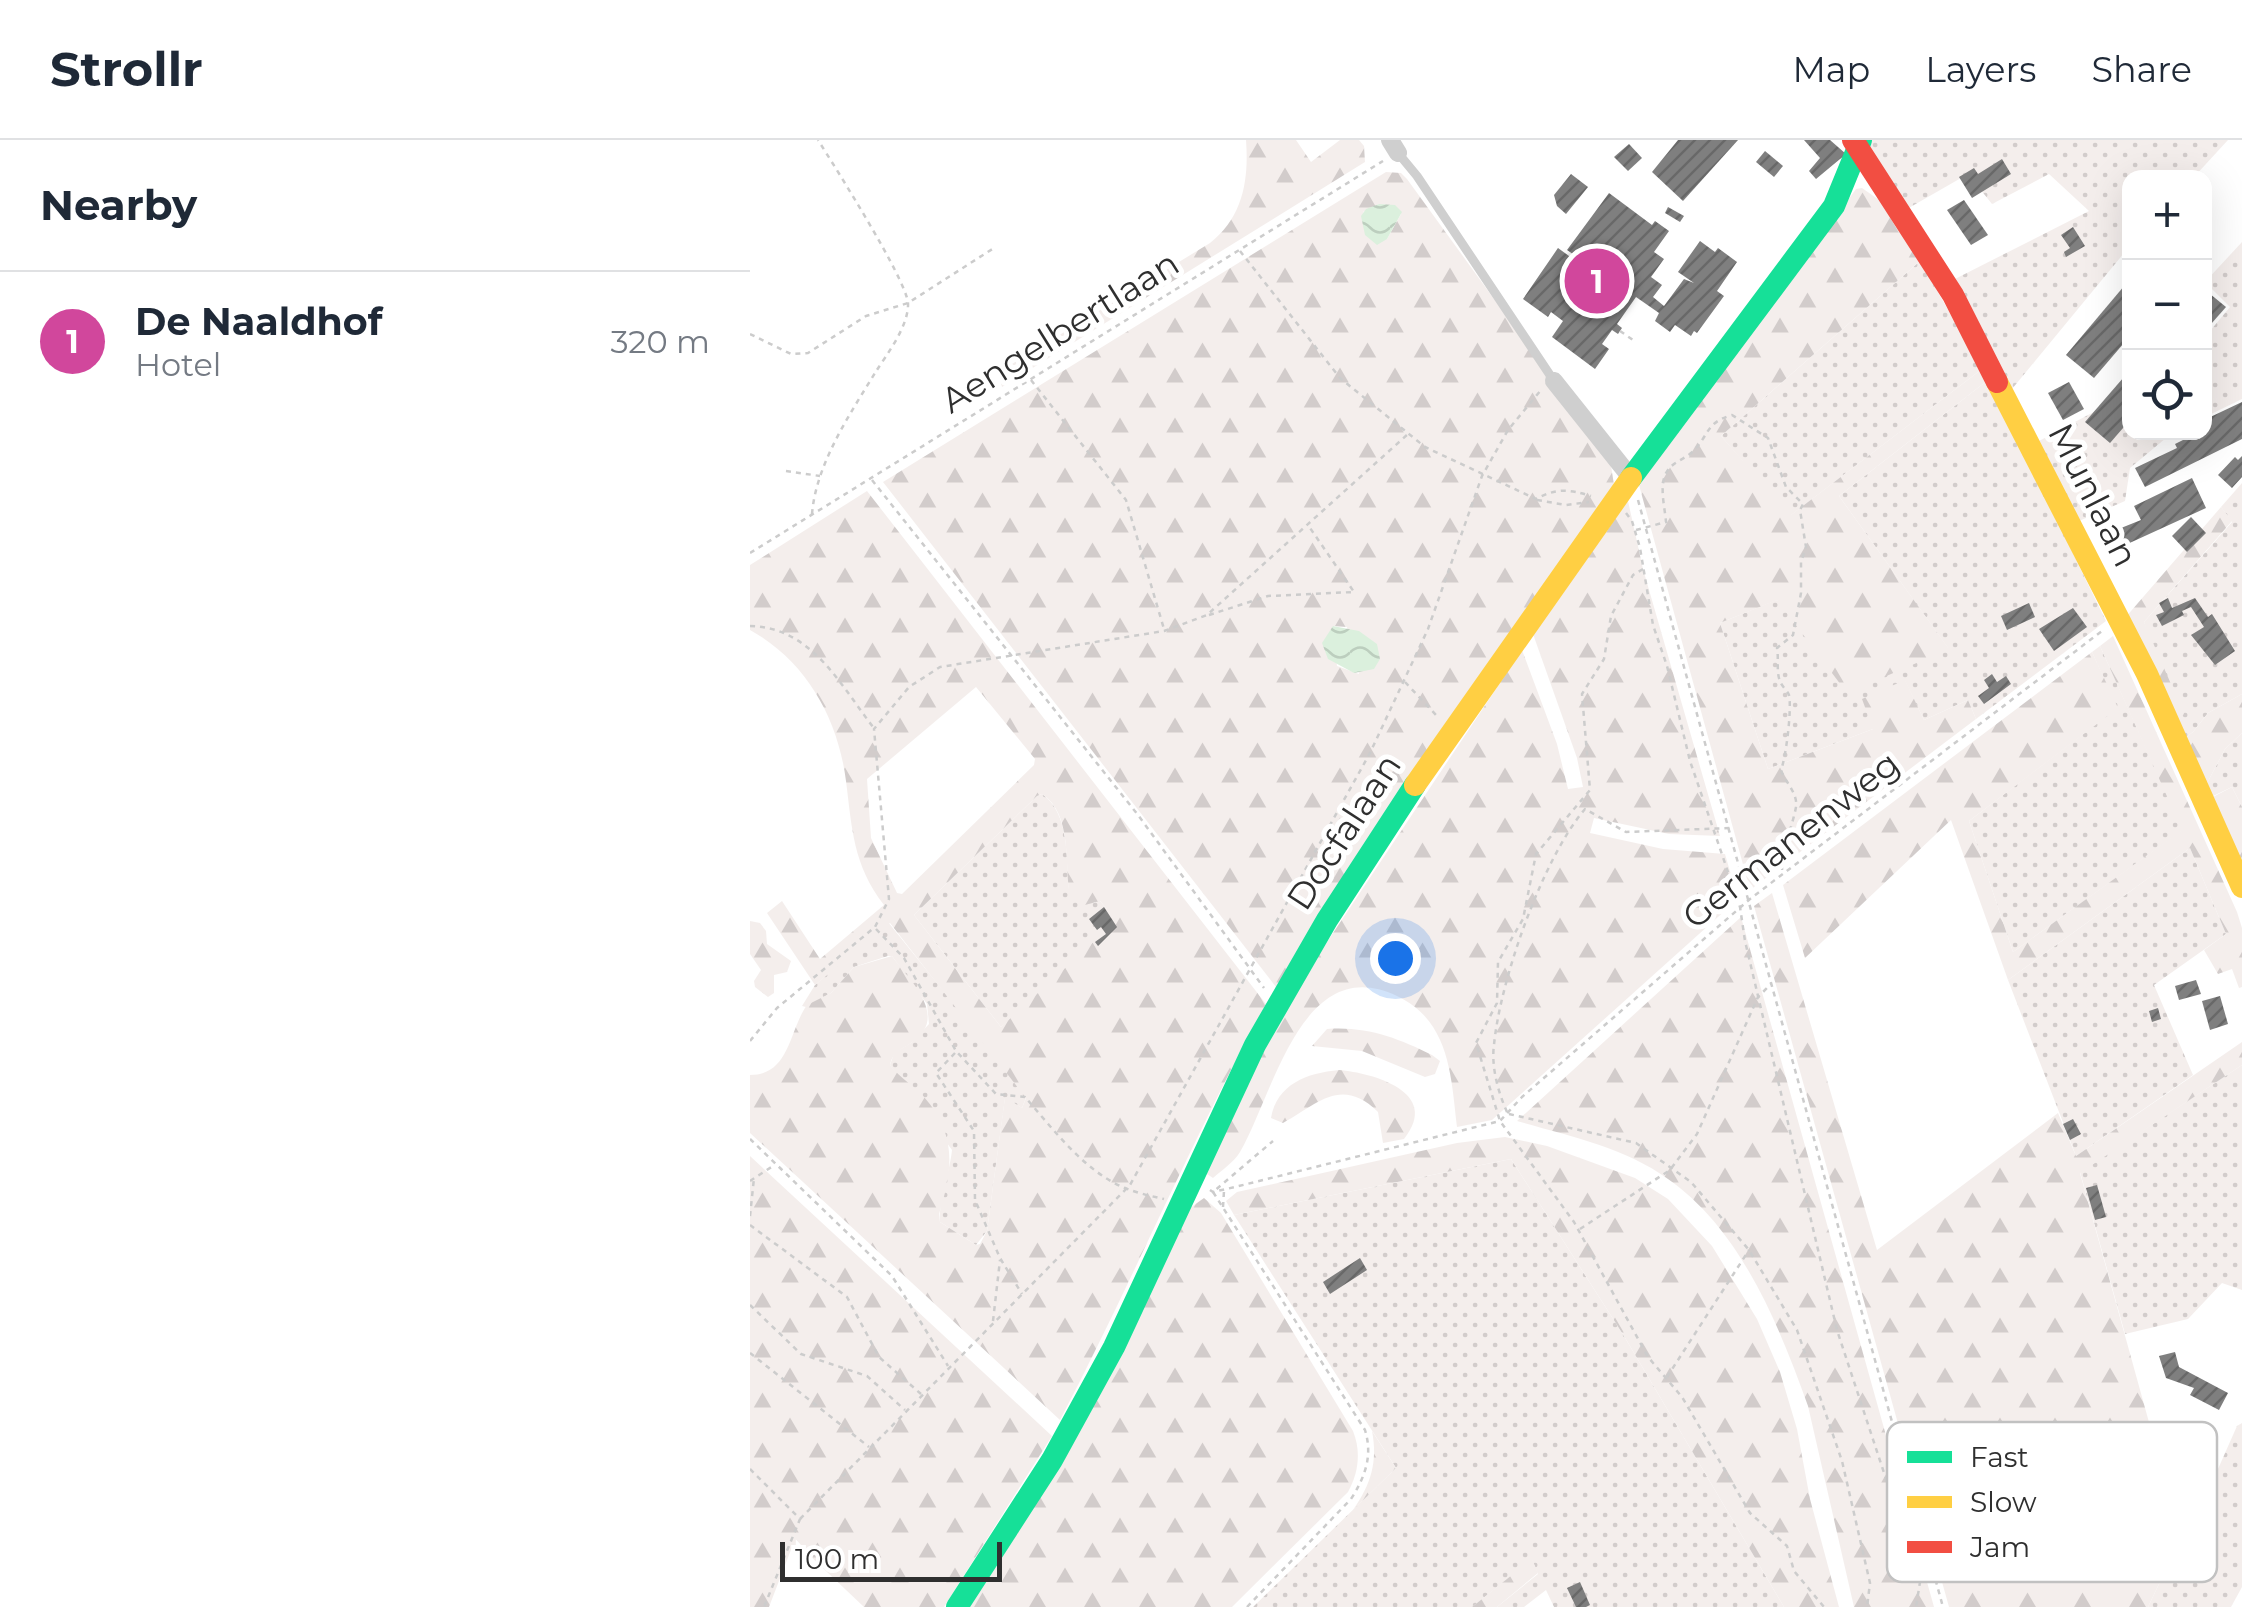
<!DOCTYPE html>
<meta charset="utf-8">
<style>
body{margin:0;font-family:Montserrat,sans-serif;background:#f6f6f7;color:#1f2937}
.controls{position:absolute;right:30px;top:30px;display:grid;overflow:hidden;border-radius:20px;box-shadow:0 10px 40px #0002}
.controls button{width:90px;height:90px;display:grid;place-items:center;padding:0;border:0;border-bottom:2px solid #e0e1e3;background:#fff;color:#1f2937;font:50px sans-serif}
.scale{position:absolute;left:30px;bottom:25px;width:222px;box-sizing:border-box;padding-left:10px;border:5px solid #2f2f2f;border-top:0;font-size:28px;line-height:35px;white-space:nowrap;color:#2f2f2f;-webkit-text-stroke:8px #fff;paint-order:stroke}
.you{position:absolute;left:645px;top:818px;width:35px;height:35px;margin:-25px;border:8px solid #fff;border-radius:50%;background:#1a73e8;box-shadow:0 0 0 15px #1a73e833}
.badge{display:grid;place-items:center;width:65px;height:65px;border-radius:50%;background:#787878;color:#fff;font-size:32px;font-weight:700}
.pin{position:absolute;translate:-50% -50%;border:5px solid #fff;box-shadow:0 2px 10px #0006}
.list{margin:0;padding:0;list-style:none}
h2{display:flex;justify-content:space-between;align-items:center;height:130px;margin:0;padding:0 40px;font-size:42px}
h2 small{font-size:32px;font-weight:400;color:#747a83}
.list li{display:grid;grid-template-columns:65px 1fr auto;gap:30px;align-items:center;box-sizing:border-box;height:140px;padding:0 40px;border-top:2px solid #e0e1e3}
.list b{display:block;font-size:38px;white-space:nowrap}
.list p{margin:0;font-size:32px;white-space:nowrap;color:#747a83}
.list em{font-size:32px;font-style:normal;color:#747a83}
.icon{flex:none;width:55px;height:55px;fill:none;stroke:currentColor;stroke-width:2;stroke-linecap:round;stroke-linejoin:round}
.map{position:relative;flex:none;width:1492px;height:1467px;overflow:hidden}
header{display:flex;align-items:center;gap:60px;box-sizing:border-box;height:140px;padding:0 50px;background:#fff;border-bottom:2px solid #e0e1e3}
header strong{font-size:48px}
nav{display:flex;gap:55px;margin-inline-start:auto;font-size:35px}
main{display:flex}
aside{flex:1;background:#fff}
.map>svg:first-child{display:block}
.grass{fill:url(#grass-dots)}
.forest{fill:url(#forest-firs);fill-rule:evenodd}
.water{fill:url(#water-waves)}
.building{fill:url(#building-hatch)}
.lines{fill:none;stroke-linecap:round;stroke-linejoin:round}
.path{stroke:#ccc;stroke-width:2.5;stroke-dasharray:5 5;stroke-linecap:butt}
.lane{stroke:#cfcfcf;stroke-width:9}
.street{stroke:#cfcfcf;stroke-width:18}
.fast{stroke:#16e098;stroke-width:22}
.slow{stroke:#ffcf43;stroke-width:22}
.jam{stroke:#f24e42;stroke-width:22}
.labels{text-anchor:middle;stroke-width:10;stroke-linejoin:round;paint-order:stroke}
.street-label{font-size:35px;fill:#2f2f2f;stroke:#fff}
.key{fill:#fff;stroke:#c1c1c1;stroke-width:2.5}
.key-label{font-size:28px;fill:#2f2f2f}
</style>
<header>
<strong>Strollr</strong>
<nav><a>Map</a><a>Layers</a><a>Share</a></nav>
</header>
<main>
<aside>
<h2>Nearby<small></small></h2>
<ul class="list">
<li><span class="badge" style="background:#d1479c">1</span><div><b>De Naaldhof</b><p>Hotel</p></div><em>320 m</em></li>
</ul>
</aside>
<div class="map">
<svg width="1492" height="1467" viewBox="0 0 1492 1467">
<defs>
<pattern id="grass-dots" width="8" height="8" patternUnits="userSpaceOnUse" patternTransform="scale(2.5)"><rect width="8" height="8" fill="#f4eeec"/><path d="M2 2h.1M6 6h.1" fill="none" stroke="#d2cccb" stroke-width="1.8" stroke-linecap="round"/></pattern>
<pattern id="forest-firs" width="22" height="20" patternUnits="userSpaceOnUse" patternTransform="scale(2.5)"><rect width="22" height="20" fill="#f4eeec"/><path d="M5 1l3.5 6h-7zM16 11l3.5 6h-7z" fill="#d2cccb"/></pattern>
<pattern id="water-waves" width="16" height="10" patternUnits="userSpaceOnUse" patternTransform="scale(2.5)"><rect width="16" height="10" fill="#dbf0dd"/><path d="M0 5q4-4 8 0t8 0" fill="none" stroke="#bccebe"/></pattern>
<pattern id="building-hatch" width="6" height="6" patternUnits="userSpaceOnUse" patternTransform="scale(2.5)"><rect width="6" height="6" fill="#7f7f7f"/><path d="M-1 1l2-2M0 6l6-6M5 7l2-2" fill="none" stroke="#686868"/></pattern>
</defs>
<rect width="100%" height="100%" fill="#fff"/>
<g class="grass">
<path d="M1122 0H1478L1444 37 1380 38 1379 107 1262 249 1203 140 1339 71 1299 34 1242 64 1218 34 1157 69 1117 13Z"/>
<path d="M1492 102V259L1455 277V197L1480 167 1455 142Z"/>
<path d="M1170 121 1232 229 1040 376 971 296Z"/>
<path d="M1238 240 1356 481 1226 579 1218 560 1174 580 1155 541 1123 589 1018 629 970 483 1026 460 1198 508 1089 356Z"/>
<path d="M1355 266 1379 276 1380 292 1422 293 1380 328 1375 361 1329 381 1289 301Z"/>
<path d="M1492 343V554L1458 573 1443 592 1432 600 1394 482 1482 382 1471 367Z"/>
<path d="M1350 506 1433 690 1263 812 1219 681 1367 568 1342 512Z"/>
<path d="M1492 593V667L1482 647 1459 658 1454 649 1475 609Z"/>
<path d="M292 654C320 673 316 719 319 749L344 763 349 760 373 787 251 887 164 775 287 656Z"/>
<path d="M1440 708 1476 794 1404 845 1443 935 1326 1016 1258 840Z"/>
<path d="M138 782 277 955 272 968 255 958 237 1091 226 1105 190 1082C188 1064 200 1031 202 1010L140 925 144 913 161 903 179 884 177 864 142 816H138L104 827 81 853 56 867 52 866 65 845Z"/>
<path d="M1492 925V1150L1472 1143 1438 1179 1375 1194 1330 1032Z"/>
<path d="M761 1019 874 1196 1034 1467H804L796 1450 774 1467H747L788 1434 782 1420 722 1467H503L646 1328 484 1075Z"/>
<path d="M1492 1283V1447L1481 1467H1398L1418 1425 1455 1390 1445 1381 1487 1286Z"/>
</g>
<g class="forest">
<path d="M496 0H546L561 22 590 0H609L614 6 615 22 252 247 249 235 257 227 460 103C493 77 499 40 496 0Z"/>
<path d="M636 32 651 33 657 39 860 319 864 345 526 847 133 342ZM629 64 651 74 637 99 613 72ZM583 486 597 487 609 534 587 526Z"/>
<path d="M1112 48 1132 62 1170 121 971 296 1041 375 1232 229 1238 240 1089 356 1199 509 1097 553 1027 460 970 483 1018 629 1123 589 1112 559 1155 540 1174 580 1218 560 1226 579 1000 750 889 345 1106 49Z"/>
<path d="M117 351 516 864C441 1000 382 1143 310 1280L0 993V935C40 935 39 890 57 865L81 853 104 827 142 816C161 842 200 877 161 903 150 911 143 911 140 925 150 938 164 946 174 957 207 994 203 1030 189 1074L190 1082 226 1105 230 1104 237 1091 255 957 272 968 276 958 140 783 65 845 17 773 32 761 70 819 134 765C103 725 102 688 96 641 88 578 56 521 0 490V425ZM226 547 285 619 284 625 152 754 147 753 121 698 117 639ZM292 654C323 674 314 725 320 757L331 766 350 761 357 769 343 782 353 793 251 887 164 775 287 656Z"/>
<path d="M878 361 893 429 970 696 919 694 844 678 840 693 913 709 975 714 988 759 742 980 707 987C701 936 700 881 647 856 552 811 524 953 490 1012 484 1022 472 1030 463 1038L454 1032 524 891 565 820 772 510 807 604 818 649 833 647 827 618 783 494Z"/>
<path d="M1471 367 1482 381 1394 482 1434 574 1424 582 1375 478Z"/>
<path d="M1363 496 1487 772 1492 788V847L1489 848 1482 829 1468 834 1454 810 1476 794 1440 708 1258 840 1201 680 1055 818 1033 745 1342 512 1368 568 1219 681 1263 812 1432 690 1350 506Z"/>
<path d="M1492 554V593L1475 609 1454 649 1432 600 1443 592 1458 573Z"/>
<path d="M1482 647 1492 667V736L1459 659Z"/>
<path d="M1022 753 1127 1110 1308 973 1326 1016 1492 902V925L1330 1033 1423 1369 1437 1375 1455 1389 1444 1411 1418 1425 1398 1467H1199L1004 766Z"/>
<path d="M991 777 1184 1467H1104L1058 1266C1029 1185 991 1090 918 1039 874 1007 818 996 767 981Z"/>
<path d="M0 781 10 783 16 791 17 804 41 821 37 832 24 835V853L18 857 5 847 4 841 11 830 0 814Z"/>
<path d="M577 889C616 886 648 898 682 915L690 921 685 934 675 937 612 911 562 906Z"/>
<path d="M589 930C623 933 692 952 654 999L633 1003 628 972C591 936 568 964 533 983L521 978C527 944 557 933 589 930Z"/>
<path d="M755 997 797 1006 885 1038 918 1059 962 1106 1007 1179 1030 1232 1047 1289 1060 1359 1089 1467H1034L874 1196 761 1019 484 1075 476 1061 487 1052 707 1003Z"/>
<path d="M0 1016 302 1296 194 1467H114L57 1413 42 1407 19 1467H0Z"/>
<path d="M454 1058 471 1073 603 1291C611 1311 609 1332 598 1352L482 1467H217L440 1068Z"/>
<path d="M622 1291 646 1328 603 1370C621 1344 628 1322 622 1291Z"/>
<path d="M782 1419 788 1433 747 1467H722Z"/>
</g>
<g class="water">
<path d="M629 64 645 65 652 72 637 99 627 105 615 95 611 76 616 69Z"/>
<path d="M583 486 609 491 627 504 630 519 624 529 604 533 578 519 572 503Z"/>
</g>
<g class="building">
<path d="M928 0H988L933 61 902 32Z"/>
<path d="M1054 0H1080L1096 14 1066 39 1059 31 1070 18Z"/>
<path d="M879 4 892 18 878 31 864 17Z"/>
<path d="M1015 11 1033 26 1024 37 1006 22Z"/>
<path d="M1252 19 1261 34 1222 58 1209 37 1224 28 1228 34Z"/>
<path d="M821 34 838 47 816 74 807 66 804 55Z"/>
<path d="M859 53 902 85 905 81 919 91 904 112 914 119 901 137 912 145 903 157 914 166 934 139 944 143 928 132 950 101 965 112 968 108 987 122 967 151 974 156 947 193 944 191 941 196 925 185 920 192 905 181 909 173 886 157 867 184 872 188 868 194 862 190 852 204 859 209 845 229 802 197 813 181 801 172 798 177 773 159 808 108 830 124 833 121 817 110Z"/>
<path d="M1214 60 1238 95 1221 105 1197 70Z"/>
<path d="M918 67 934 76 930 82 915 73Z"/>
<path d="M1323 87 1335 106 1316 117 1314 112 1320 108 1311 95Z"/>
<path d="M1380 139V196L1344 238 1316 215Z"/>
<path d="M1454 149 1476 167 1454 192Z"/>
<path d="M1380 230V280L1360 303 1335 282Z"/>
<path d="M1319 242 1334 269 1313 280 1298 253Z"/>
<path d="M1492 262V299L1395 347 1385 328 1427 308 1425 304 1443 295 1441 292H1454V280Z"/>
<path d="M1492 316V337L1482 348 1468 335 1485 317 1488 320Z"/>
<path d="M1442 338 1456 368 1373 406 1366 390 1391 380 1384 366Z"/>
<path d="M1441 377 1456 393 1437 412 1422 396Z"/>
<path d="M1418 458 1422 468 1445 458 1458 477 1462 474 1485 511 1465 525 1441 495 1454 487 1441 467 1432 471 1434 475 1412 486 1406 475 1414 472 1409 463Z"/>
<path d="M1279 463 1285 477 1257 490 1251 476Z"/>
<path d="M1323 468 1337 487 1304 511 1289 489Z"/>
<path d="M1242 534 1247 542 1256 536 1261 544 1234 564 1228 556 1239 548 1234 540Z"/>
<path d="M354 767 367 787 348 806 345 802 356 794 351 787 347 790 339 779Z"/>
<path d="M1446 840 1451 854 1429 860 1425 846Z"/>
<path d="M1470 856 1478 884 1460 890 1452 861Z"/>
<path d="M1408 868 1411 879 1402 882 1399 871Z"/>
<path d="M1323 979 1331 994 1320 1000 1313 984Z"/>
<path d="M1347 1045 1356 1077 1345 1080 1336 1048Z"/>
<path d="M610 1118 617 1130 580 1154 573 1142Z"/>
<path d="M1425 1212 1429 1227 1478 1253 1469 1270 1440 1255 1444 1248 1416 1238 1409 1216Z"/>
<path d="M830 1442 840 1465 836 1467H826L817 1448Z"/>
</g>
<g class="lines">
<g class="path">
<path d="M490 111 590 238 675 307 786 359C806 348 819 349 841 356"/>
<path d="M870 191 883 200"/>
<path d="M0 194 41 214 58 213 116 176 158 163 244 108"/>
<path d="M281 240 376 360 414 489"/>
<path d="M36 331 70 336"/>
<path d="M122 340 388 675 514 848"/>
<path d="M787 360 816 365 839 362"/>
<path d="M888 360 1193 1467"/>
<path d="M876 373 882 381 890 408 903 485 917 526 940 621 990 767 995 801 1087 1190 1170 1442 1166 1467"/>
<path d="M62 374C66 324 100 274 125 233 137 214 159 186 158 163 156 139 85 27 68 0"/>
<path d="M886 390 916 382C915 368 909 347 916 333 922 322 933 320 941 313 960 296 954 283 982 275L1018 298 1036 347 1053 364 1050 370 1056 407 1051 422V453L1043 495 1027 508C1029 518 1026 532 1030 541 1032 547 1037 550 1039 555 1042 569 1036 617 1031 630 1035 642 1048 653 1046 667 1042 688 1032 709 1032 731"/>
<path d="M0 413 633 21"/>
<path d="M893 429 883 435 861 476 854 519 832 554 840 650 786 714 773 779 748 822 747 863 726 903 750 981 824 1082 898 1217 932 1257 1000 1373 1037 1406 1044 1431 1074 1467"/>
<path d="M459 475 518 456 604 452 558 385"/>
<path d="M0 486C61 487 90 544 123 587"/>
<path d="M655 542 687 576"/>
<path d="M126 789 154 818 206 911 246 954 275 957C303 989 335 1032 375 1048 387 1053 401 1056 414 1059"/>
<path d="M0 901 27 868 125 787 139 759 124 589 159 547 190 527 414 491 457 475 658 294"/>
<path d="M205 913 186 933 224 991 225 1060 250 1118 272 1154"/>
<path d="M757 972C748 952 741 926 744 905 750 840 793 718 835 669L876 692 980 688"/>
<path d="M759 974 886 1003 941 1042 999 1110 1047 1190 1092 1321 1120 1443 1117 1467"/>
<path d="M0 999 142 1136 198 1226"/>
<path d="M0 1041 23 1026"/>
<path d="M460 1050 463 1052 485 1047 750 981 772 957 1000 759 1352 491"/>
<path d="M473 1067 474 1051"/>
<path d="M0 1076 4 1038"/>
<path d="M0 1085 97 1157 129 1217 171 1254"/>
<path d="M830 1089 920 1030 947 994 1008 857 1021 844"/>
<path d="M0 1165 51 1214 117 1236 155 1270"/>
<path d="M243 1181 250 1120"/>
<path d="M0 1213 119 1307"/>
<path d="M917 1237 999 1110"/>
<path d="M0 1329 50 1379 14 1467"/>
<path d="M50 1379 380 1045 620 613 678 489 732 336 758 290 791 250"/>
<path d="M497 1467 601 1359C615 1337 623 1316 615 1290L463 1052 523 1001"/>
</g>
<path class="lane" d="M648 13 667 36 804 241"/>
<g class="street">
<path d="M640 0 648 13"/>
<path d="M804 241 882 339"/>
</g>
<g class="fast">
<path d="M881 338 1084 66 1111 0"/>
<path d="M207 1467 302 1320 364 1207 505 905 577 780 665 645"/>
</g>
<g class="slow">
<path d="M1247 242 1397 534 1492 747"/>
<path d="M665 645 881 338"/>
</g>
<path class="jam" d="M1103 0 1203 155 1247 242"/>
</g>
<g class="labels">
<g class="street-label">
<text transform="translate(310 192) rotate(-32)" y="12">Aengelbertlaan</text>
<text transform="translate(1343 355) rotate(63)" y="12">Munlaan</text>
<text transform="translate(594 692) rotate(-57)" y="12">Docfalaan</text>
<text transform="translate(1041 700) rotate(-38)" y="12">Germanenweg</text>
</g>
</g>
<rect x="1137" y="1282" width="330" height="160" rx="15" class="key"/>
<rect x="1157" y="1311" width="45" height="12" fill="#16e098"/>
<rect x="1157" y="1356" width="45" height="12" fill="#ffcf43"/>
<rect x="1157" y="1401" width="45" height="12" fill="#f24e42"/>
<g class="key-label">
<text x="1220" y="1327">Fast</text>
<text x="1220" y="1372">Slow</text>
<text x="1220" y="1417">Jam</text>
</g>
</svg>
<div class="controls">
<button>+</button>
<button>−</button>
<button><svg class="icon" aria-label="locate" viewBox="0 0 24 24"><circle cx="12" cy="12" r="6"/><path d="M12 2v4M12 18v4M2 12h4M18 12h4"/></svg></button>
</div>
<div class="scale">100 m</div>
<div class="you"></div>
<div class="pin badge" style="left:847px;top:141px;background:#d1479c">1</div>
</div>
</main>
